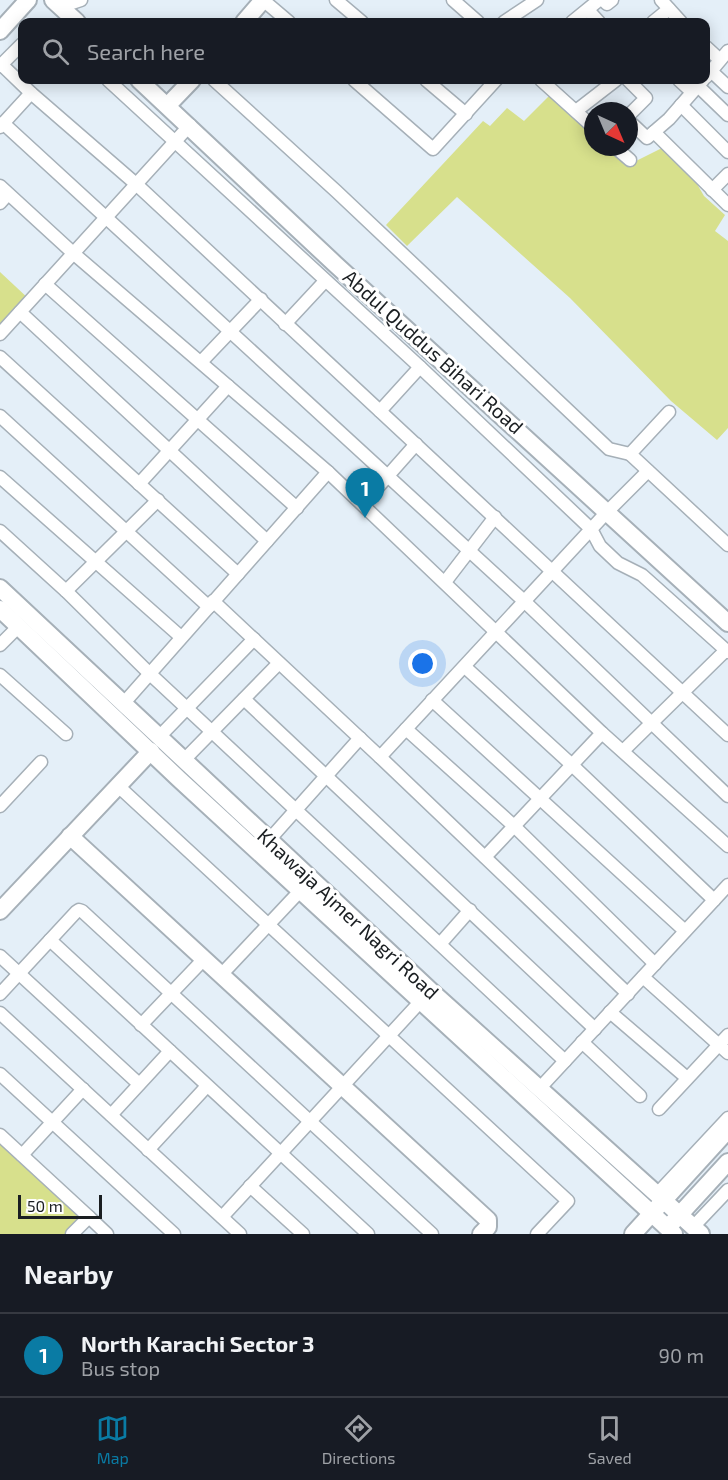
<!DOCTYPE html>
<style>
body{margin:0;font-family:"Exo 2",sans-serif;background:#20242c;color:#f1f3f6}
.compass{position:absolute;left:584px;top:102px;width:54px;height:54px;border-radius:50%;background:#171b24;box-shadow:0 3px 15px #0003;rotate:136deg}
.scale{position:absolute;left:18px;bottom:15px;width:84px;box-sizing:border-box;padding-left:6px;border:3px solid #1a1e21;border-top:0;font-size:16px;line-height:21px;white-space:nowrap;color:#1a1e21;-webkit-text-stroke:4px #fff;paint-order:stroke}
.you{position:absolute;left:423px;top:664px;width:21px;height:21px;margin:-15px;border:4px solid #fff;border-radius:50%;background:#1a73e8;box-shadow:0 0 0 9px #1a73e833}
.badge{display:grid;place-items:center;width:39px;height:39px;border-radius:50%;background:#0a7ba4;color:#fff;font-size:20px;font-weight:700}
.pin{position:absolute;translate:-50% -50px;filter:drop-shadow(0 2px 3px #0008)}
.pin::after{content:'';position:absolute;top:32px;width:21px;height:18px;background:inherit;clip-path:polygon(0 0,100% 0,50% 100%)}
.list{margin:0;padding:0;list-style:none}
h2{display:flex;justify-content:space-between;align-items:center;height:78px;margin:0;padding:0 24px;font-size:26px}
h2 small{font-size:20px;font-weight:400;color:#9ea1a6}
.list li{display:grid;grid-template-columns:39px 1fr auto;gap:18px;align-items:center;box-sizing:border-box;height:84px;padding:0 24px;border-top:2px solid #363941}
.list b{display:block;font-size:22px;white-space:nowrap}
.list p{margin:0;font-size:20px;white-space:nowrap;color:#9ea1a6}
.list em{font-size:20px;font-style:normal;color:#9ea1a6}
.icon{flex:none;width:33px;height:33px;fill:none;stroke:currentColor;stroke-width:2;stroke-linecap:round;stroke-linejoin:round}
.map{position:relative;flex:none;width:728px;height:1234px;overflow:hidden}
.search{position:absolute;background:#171b24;box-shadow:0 3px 15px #0003;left:18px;right:18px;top:18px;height:66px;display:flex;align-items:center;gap:15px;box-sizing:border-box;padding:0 21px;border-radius:12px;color:#9ea1a6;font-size:22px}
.sheet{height:162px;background:#171b24}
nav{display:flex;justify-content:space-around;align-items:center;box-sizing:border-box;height:84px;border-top:2px solid #363941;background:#171b24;font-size:16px;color:#9ea1a6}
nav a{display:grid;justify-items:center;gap:3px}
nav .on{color:#0a7ba4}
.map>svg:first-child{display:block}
.green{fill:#d7e08c}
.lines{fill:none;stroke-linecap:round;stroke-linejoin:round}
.street-casing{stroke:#a6b0b8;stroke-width:15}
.secondary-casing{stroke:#a6b0b8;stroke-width:20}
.street{stroke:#fff;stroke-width:12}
.secondary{stroke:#fff;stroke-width:16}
.labels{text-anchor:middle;stroke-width:6;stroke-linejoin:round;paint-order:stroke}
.street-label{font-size:20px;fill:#1a1e21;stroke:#fff}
</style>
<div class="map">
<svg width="728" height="1234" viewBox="0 0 728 1234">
<rect width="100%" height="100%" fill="#e4eff8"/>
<g class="green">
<path d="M551 94 593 130V147H613L632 163 662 148 693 177 704 196 725 215 715 231 728 241V428L717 440 671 401 570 298 457 197 407 246 386 225 483 121 490 126 507 108 524 121Z"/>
<path d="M0 272 30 300 0 333Z"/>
<path d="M0 1140 85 1219 71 1234H0Z"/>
</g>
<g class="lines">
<g class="street-casing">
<g id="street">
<path d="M263 0 289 22"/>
<path d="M336 0 362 22"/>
<path d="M453 0 478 22"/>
<path d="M603 0 607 4 612 0"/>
<path d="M661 0 681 22"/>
<path d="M60 7 81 0"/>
<path d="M588 10 599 22"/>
<path d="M504 22 537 0"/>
<path d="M572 22 599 0"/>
<path d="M653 22 669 9"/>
<path d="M706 47 720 60"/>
<path d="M2 65 31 93 136 184 728 735"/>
<path d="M0 66 22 44"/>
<path d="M711 71 728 87"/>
<path d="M706 77 728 51"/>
<path d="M108 80 420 367 591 529 600 546 618 563 642 575 728 652"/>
<path d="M214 80 336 191 609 449 630 454"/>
<path d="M354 80 433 149 496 80"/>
<path d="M426 80 466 114"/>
<path d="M541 80 593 127"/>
<path d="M628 80 646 98 629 115"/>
<path d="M679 80 692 92"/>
<path d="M698 86 728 115"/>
<path d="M681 105 728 152"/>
<path d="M576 111 616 80"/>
<path d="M629 121 647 138 669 119 703 80"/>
<path d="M3 123 524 601 728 796"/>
<path d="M0 127 31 93"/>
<path d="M654 132 728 205"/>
<path d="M615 147 630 160"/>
<path d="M0 186 73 253 328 472 602 733 728 846"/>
<path d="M712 190 728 174"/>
<path d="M0 203 8 194"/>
<path d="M45 284 297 508"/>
<path d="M20 312 267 541"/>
<path d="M285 324 325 281"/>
<path d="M0 334 190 125"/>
<path d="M0 357 238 574"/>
<path d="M201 362 261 299"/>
<path d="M380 411 420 367"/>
<path d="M669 412 630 454 728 545"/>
<path d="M0 416 209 607"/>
<path d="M0 477 181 637"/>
<path d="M139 484 228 386"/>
<path d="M363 504 416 444"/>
<path d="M0 531 66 591 149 673 565 1061"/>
<path d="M445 582 495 517"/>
<path d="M66 591 158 500"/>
<path d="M213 601 380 757 607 512 648 471"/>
<path d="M0 645 19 626"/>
<path d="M465 667 572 765 714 900"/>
<path d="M0 675 66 734"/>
<path d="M244 699 595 1029"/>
<path d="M432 700 685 931"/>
<path d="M123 704 328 472"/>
<path d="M406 729 514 826 655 964"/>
<path d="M159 737 254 639"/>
<path d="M623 751 726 650"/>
<path d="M380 757 628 994"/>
<path d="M184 760 279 663"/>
<path d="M117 785 568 1201 537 1234"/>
<path d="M0 806 41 762"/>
<path d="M269 840 360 738"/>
<path d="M485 857 602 733"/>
<path d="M50 940 368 1234"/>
<path d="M440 944 470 910"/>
<path d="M0 956 139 1084"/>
<path d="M221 975 300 891"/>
<path d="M643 977 728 1053"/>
<path d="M0 994 76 912 79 910 82 911 432 1234"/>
<path d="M610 1012 687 1078"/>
<path d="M0 1013 240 1234"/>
<path d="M141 1025 204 959"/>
<path d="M582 1042 640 1096"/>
<path d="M0 1074 174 1234"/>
<path d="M539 1089 728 885"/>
<path d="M659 1109 728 1035"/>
<path d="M111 1115 170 1051"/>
<path d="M0 1135 89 1217 72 1234"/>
<path d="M148 1150 207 1086"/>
<path d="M22 1155 83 1089"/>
<path d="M250 1186 303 1234"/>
<path d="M657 1194 728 1118"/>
<path d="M89 1217 107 1234"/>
<path d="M222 1217 420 1002"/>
<path d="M693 1227 728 1190"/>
</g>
</g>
<g class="secondary-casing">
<g id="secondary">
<path d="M53 0 77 22"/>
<path d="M244 22 263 0"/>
<path d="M0 31 28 0"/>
<path d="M139 80 335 264 728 623"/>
<path d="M168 105 192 80"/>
<path d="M0 588 431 991 701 1234"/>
<path d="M0 609 179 779 674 1234"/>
<path d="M70 836 488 1220V1227L481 1234"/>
<path d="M0 911 151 751"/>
<path d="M672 1223 728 1162"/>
<path d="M633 1234 728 1130"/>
</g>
</g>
<use href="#street" class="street"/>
<use href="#secondary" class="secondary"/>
</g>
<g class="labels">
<g class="street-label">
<text transform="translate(433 352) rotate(42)" y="7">Abdul Quddus Bihari Road</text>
<text transform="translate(348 914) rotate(43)" y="7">Khawaja Ajmer Nagri Road</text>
</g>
</g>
</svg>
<svg class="compass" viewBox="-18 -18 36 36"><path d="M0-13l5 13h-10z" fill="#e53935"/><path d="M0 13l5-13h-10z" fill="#9ea1a6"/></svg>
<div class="scale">50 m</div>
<div class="you"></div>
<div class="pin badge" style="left:365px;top:518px">1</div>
<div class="search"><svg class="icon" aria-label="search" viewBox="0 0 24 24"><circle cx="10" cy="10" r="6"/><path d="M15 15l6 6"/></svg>Search here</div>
</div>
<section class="sheet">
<h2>Nearby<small></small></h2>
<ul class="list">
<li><span class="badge">1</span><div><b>North Karachi Sector 3</b><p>Bus stop</p></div><em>90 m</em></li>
</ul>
</section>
<nav>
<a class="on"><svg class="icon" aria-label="map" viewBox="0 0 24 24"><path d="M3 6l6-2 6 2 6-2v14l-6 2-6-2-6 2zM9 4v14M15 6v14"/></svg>Map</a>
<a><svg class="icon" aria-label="directions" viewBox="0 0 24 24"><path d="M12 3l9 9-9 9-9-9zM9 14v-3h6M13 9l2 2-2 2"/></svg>Directions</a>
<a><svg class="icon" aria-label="saved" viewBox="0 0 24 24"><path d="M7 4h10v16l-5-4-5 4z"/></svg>Saved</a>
</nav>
